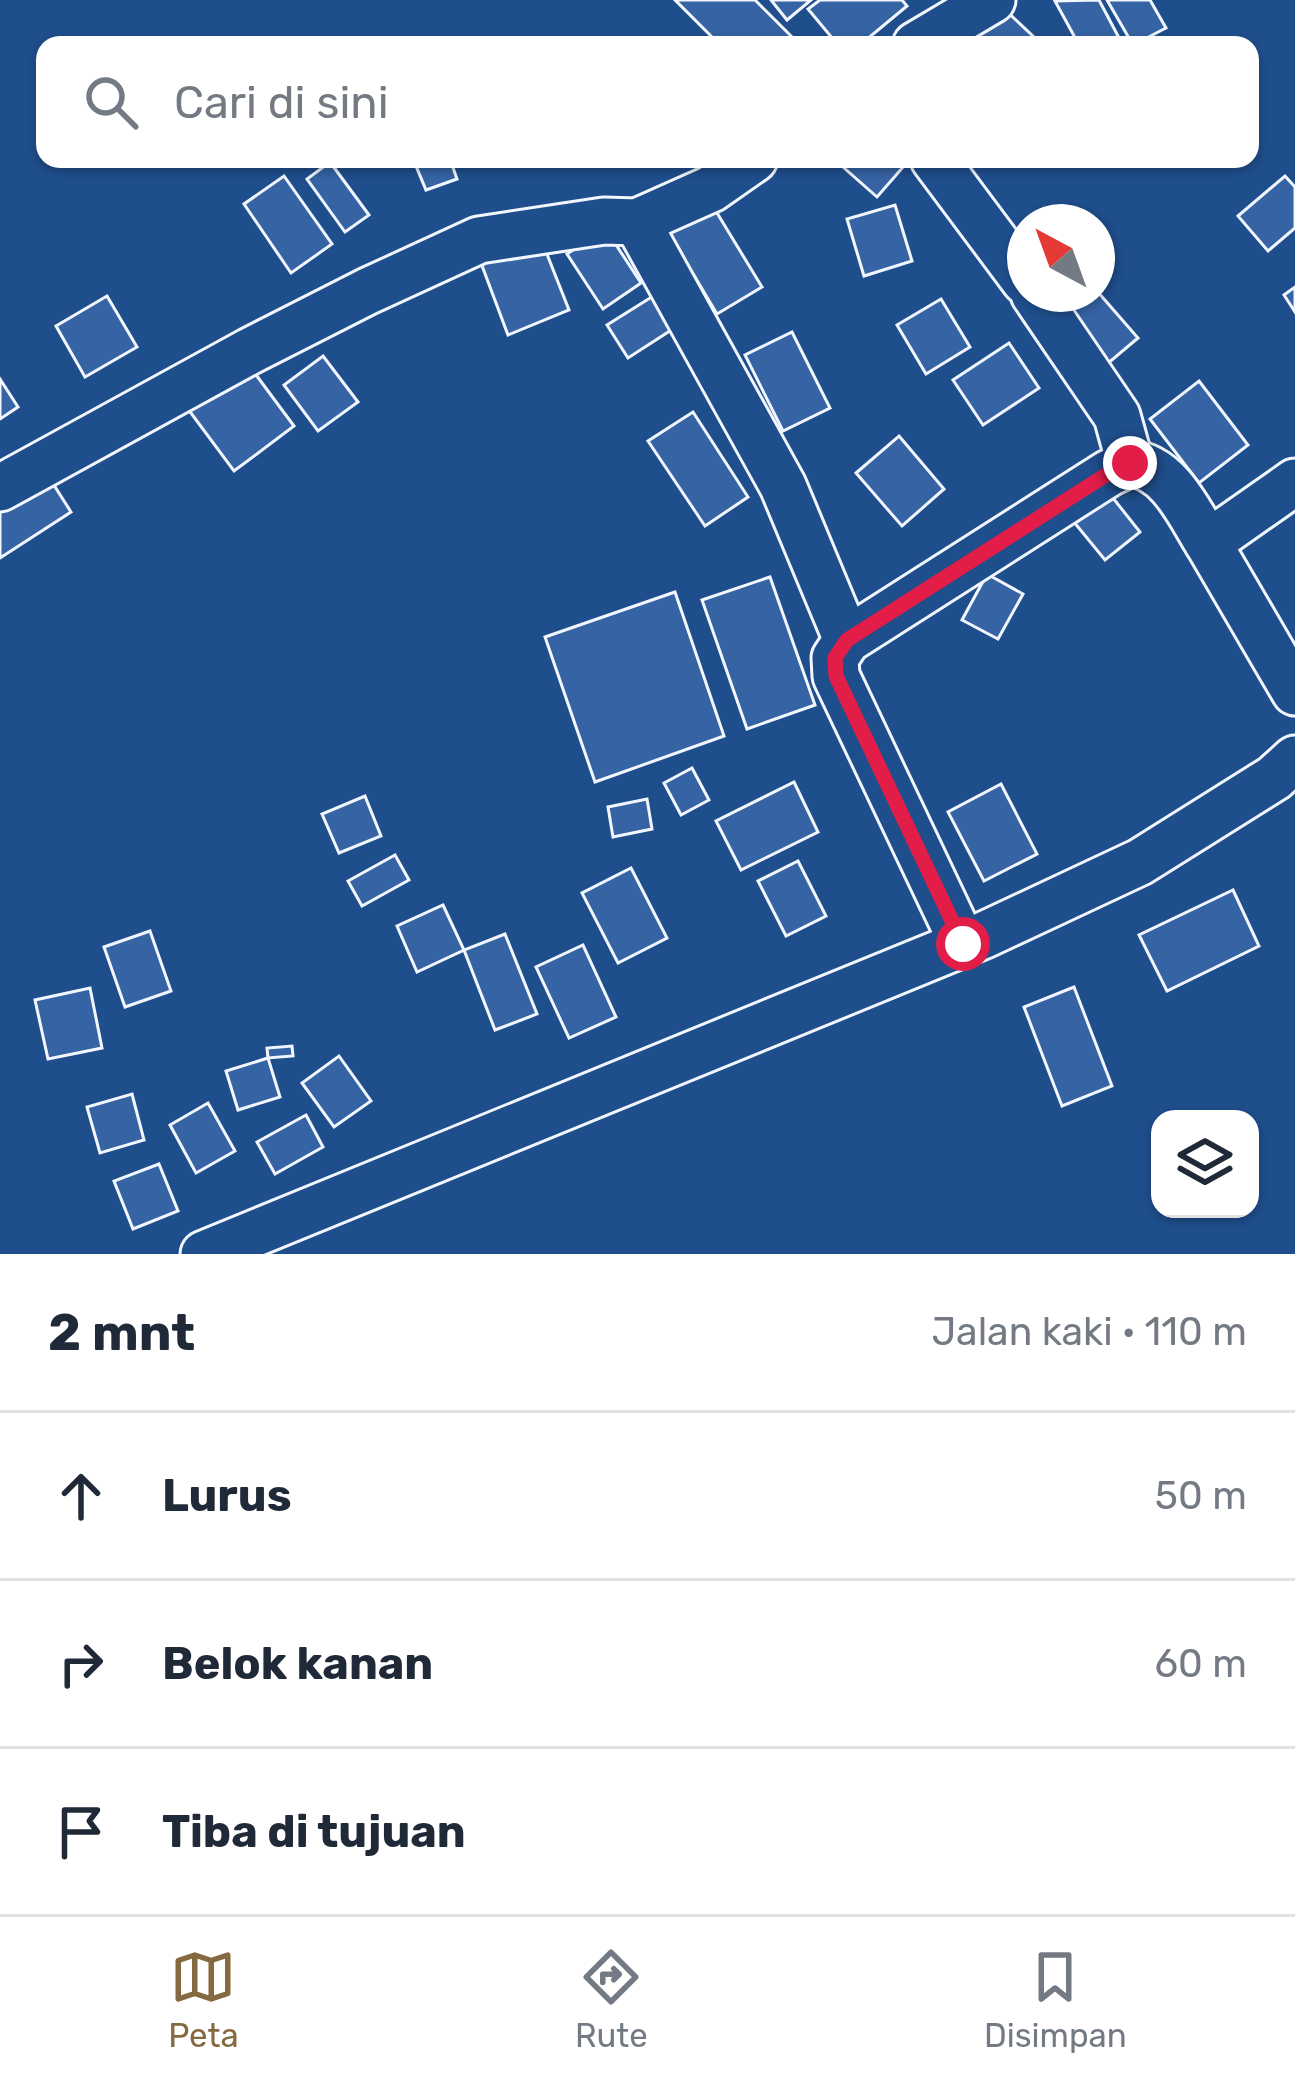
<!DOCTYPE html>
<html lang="id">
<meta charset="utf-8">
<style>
body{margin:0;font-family:Rubik,sans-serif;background:#f6f6f7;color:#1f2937}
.controls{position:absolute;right:36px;bottom:36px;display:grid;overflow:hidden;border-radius:24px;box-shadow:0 3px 9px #0004}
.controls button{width:108px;height:108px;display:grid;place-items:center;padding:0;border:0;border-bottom:3px solid #e0e1e3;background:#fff;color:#1f2937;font:60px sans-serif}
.compass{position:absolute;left:1007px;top:204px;width:108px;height:108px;border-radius:50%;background:#fff;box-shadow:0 3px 9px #0004;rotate:319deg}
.stop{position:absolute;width:36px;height:36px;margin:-27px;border:9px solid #e11d48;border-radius:50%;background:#fff}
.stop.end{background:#e11d48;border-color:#fff;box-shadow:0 3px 12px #0008}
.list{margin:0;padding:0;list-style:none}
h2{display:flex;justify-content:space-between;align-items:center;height:156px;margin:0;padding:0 48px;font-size:51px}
h2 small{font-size:39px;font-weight:400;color:#747a83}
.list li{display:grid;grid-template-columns:78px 1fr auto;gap:36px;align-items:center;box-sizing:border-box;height:168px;padding:0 48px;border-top:3px solid #e0e1e3}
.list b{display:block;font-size:45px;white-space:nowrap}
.list em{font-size:39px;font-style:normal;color:#747a83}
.icon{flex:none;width:66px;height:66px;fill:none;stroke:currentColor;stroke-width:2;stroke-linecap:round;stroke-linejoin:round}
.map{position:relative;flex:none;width:1295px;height:1254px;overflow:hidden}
.search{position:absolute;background:#fff;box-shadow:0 3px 9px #0004;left:36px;right:36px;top:36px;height:132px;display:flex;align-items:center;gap:30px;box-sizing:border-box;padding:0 42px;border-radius:24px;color:#747a83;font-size:45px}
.sheet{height:660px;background:#fff}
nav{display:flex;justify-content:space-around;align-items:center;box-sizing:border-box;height:168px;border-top:3px solid #e0e1e3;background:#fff;font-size:33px;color:#747a83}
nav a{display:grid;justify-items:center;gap:6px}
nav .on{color:#846941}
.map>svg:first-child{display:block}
.building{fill:#3563a3;stroke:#f2f6ff;stroke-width:3}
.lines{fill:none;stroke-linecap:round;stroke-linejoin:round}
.minor-casing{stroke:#f2f6ff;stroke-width:51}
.minor{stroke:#1f4e8c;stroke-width:45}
.route{stroke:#e11d48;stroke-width:15}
</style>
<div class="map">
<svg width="1295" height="1254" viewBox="0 0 1295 1254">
<rect width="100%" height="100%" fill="#1f4e8c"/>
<g class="building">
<path d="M675 0H755L794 39 788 45H720Z"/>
<path d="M771 0H811L787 20Z"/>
<path d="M820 0H902L907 6 860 45H838L808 9Z"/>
<path d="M1099 0 1118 36 1102 45H1079L1055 1Z"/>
<path d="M1107 0H1150L1166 28 1133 45Z"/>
<path d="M1000 5 1035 38 1028 45H962Z"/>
<path d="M433 159H450L457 179 426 190 416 166Z"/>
<path d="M834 159H895L904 166 877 197Z"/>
<path d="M330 162 369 215 345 232 307 179Z"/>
<path d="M284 176 332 244 291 273 244 204Z"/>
<path d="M1285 176 1295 187V228L1268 251 1238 216Z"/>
<path d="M711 203 762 287 717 314 667 230Z"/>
<path d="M895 205 912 261 864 276 847 219Z"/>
<path d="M605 228 641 283 603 309 567 254Z"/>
<path d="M541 239 569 310 508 335 481 263Z"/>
<path d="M1295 287V312L1284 295Z"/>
<path d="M1097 291 1138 338 1106 365 1064 316Z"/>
<path d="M658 293 679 325 628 358 607 325Z"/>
<path d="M107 296 137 347 85 377 56 326Z"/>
<path d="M941 299 970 347 926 374 897 325Z"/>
<path d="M792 332 830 408 783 431 745 355Z"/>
<path d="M1009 343 1039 388 983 425 953 380Z"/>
<path d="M323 356 358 402 318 431 284 385Z"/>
<path d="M245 360 294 426 234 471 185 405Z"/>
<path d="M0 379 18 407 0 419Z"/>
<path d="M1199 381 1248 445 1199 483 1150 419Z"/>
<path d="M693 412 748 497 705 526 648 441Z"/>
<path d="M899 436 944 489 902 526 856 473Z"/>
<path d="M45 471 71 512 0 558V499Z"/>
<path d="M1105 488 1140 532 1105 560 1069 516Z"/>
<path d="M987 574 1023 594 998 639 962 620Z"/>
<path d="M770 577 815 705 747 729 702 600Z"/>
<path d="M675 592 724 736 595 782 545 637Z"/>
<path d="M692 768 709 800 681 815 664 783Z"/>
<path d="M794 782 818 832 741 870 716 821Z"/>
<path d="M1001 784 1037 854 984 881 948 812Z"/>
<path d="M365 796 381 836 339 853 322 814Z"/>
<path d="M647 799 652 829 613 837 608 807Z"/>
<path d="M395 855 409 880 362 906 348 881Z"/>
<path d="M798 861 826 916 786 936 758 881Z"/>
<path d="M631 868 667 938 618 963 582 893Z"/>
<path d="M1233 890 1259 946 1167 991 1139 935Z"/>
<path d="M443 905 464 950 417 972 397 926Z"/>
<path d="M150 931 171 991 125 1007 104 947Z"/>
<path d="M505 934 537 1014 495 1030 464 950Z"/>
<path d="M583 945 616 1017 569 1038 536 967Z"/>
<path d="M1074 987 1112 1086 1062 1106 1024 1007Z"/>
<path d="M90 988 102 1048 48 1059 35 1000Z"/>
<path d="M292 1046 293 1056 268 1058 267 1048Z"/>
<path d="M339 1056 371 1101 334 1127 302 1083Z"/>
<path d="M268 1058 280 1097 238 1110 226 1071Z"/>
<path d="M132 1094 144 1140 100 1153 87 1107Z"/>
<path d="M208 1103 235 1151 196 1173 170 1125Z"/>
<path d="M306 1115 323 1147 275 1174 257 1142Z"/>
<path d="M159 1164 178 1211 133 1229 114 1181Z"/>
</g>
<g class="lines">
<g class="minor-casing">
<g id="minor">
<path d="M916 45 992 0"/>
<path d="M934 159 1025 281"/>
<path d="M637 222 783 486 847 640"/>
<path d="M1034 294 1117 416 1130 463"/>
<path d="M1295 482 1208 543 1295 692"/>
<path d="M0 488 250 351 368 291 479 240 604 221 637 222 711 189 754 159"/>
<path d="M963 944 836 676 835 658 847 640 1109 473 1130 463C1170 467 1189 513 1208 543"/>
<path d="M204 1254 982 936 1140 862 1274 778 1295 759"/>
</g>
</g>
<use href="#minor" class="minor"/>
</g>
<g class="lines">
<path class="route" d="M963 944 836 676 835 658 847 640 1109 473 1130 463"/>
</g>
</svg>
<div class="controls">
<button><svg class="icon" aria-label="layers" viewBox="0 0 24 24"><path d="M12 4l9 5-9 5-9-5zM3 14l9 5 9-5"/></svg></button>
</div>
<svg class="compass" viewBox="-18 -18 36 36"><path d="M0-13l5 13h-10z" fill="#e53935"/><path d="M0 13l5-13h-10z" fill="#747a83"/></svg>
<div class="stop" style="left:963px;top:944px"></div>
<div class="stop end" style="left:1130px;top:463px"></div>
<div class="search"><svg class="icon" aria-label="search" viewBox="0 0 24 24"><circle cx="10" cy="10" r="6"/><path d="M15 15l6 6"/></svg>Cari di sini</div>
</div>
<section class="sheet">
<h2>2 mnt<small>Jalan kaki · 110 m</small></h2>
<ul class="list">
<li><svg class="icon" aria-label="ahead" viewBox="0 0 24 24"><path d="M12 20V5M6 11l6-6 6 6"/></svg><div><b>Lurus</b></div><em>50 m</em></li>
<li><svg class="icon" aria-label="right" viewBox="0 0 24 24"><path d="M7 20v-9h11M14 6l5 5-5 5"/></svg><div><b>Belok kanan</b></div><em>60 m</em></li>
<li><svg class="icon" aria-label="arrive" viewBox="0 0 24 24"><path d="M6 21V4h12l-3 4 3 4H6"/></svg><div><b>Tiba di tujuan</b></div></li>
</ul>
</section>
<nav>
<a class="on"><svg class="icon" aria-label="map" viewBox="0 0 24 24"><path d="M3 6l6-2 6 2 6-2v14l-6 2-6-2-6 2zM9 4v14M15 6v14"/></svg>Peta</a>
<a><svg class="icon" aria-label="directions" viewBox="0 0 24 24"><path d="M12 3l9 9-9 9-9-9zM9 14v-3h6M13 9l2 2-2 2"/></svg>Rute</a>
<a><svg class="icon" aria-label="saved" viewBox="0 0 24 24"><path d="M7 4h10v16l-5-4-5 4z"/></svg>Disimpan</a>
</nav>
